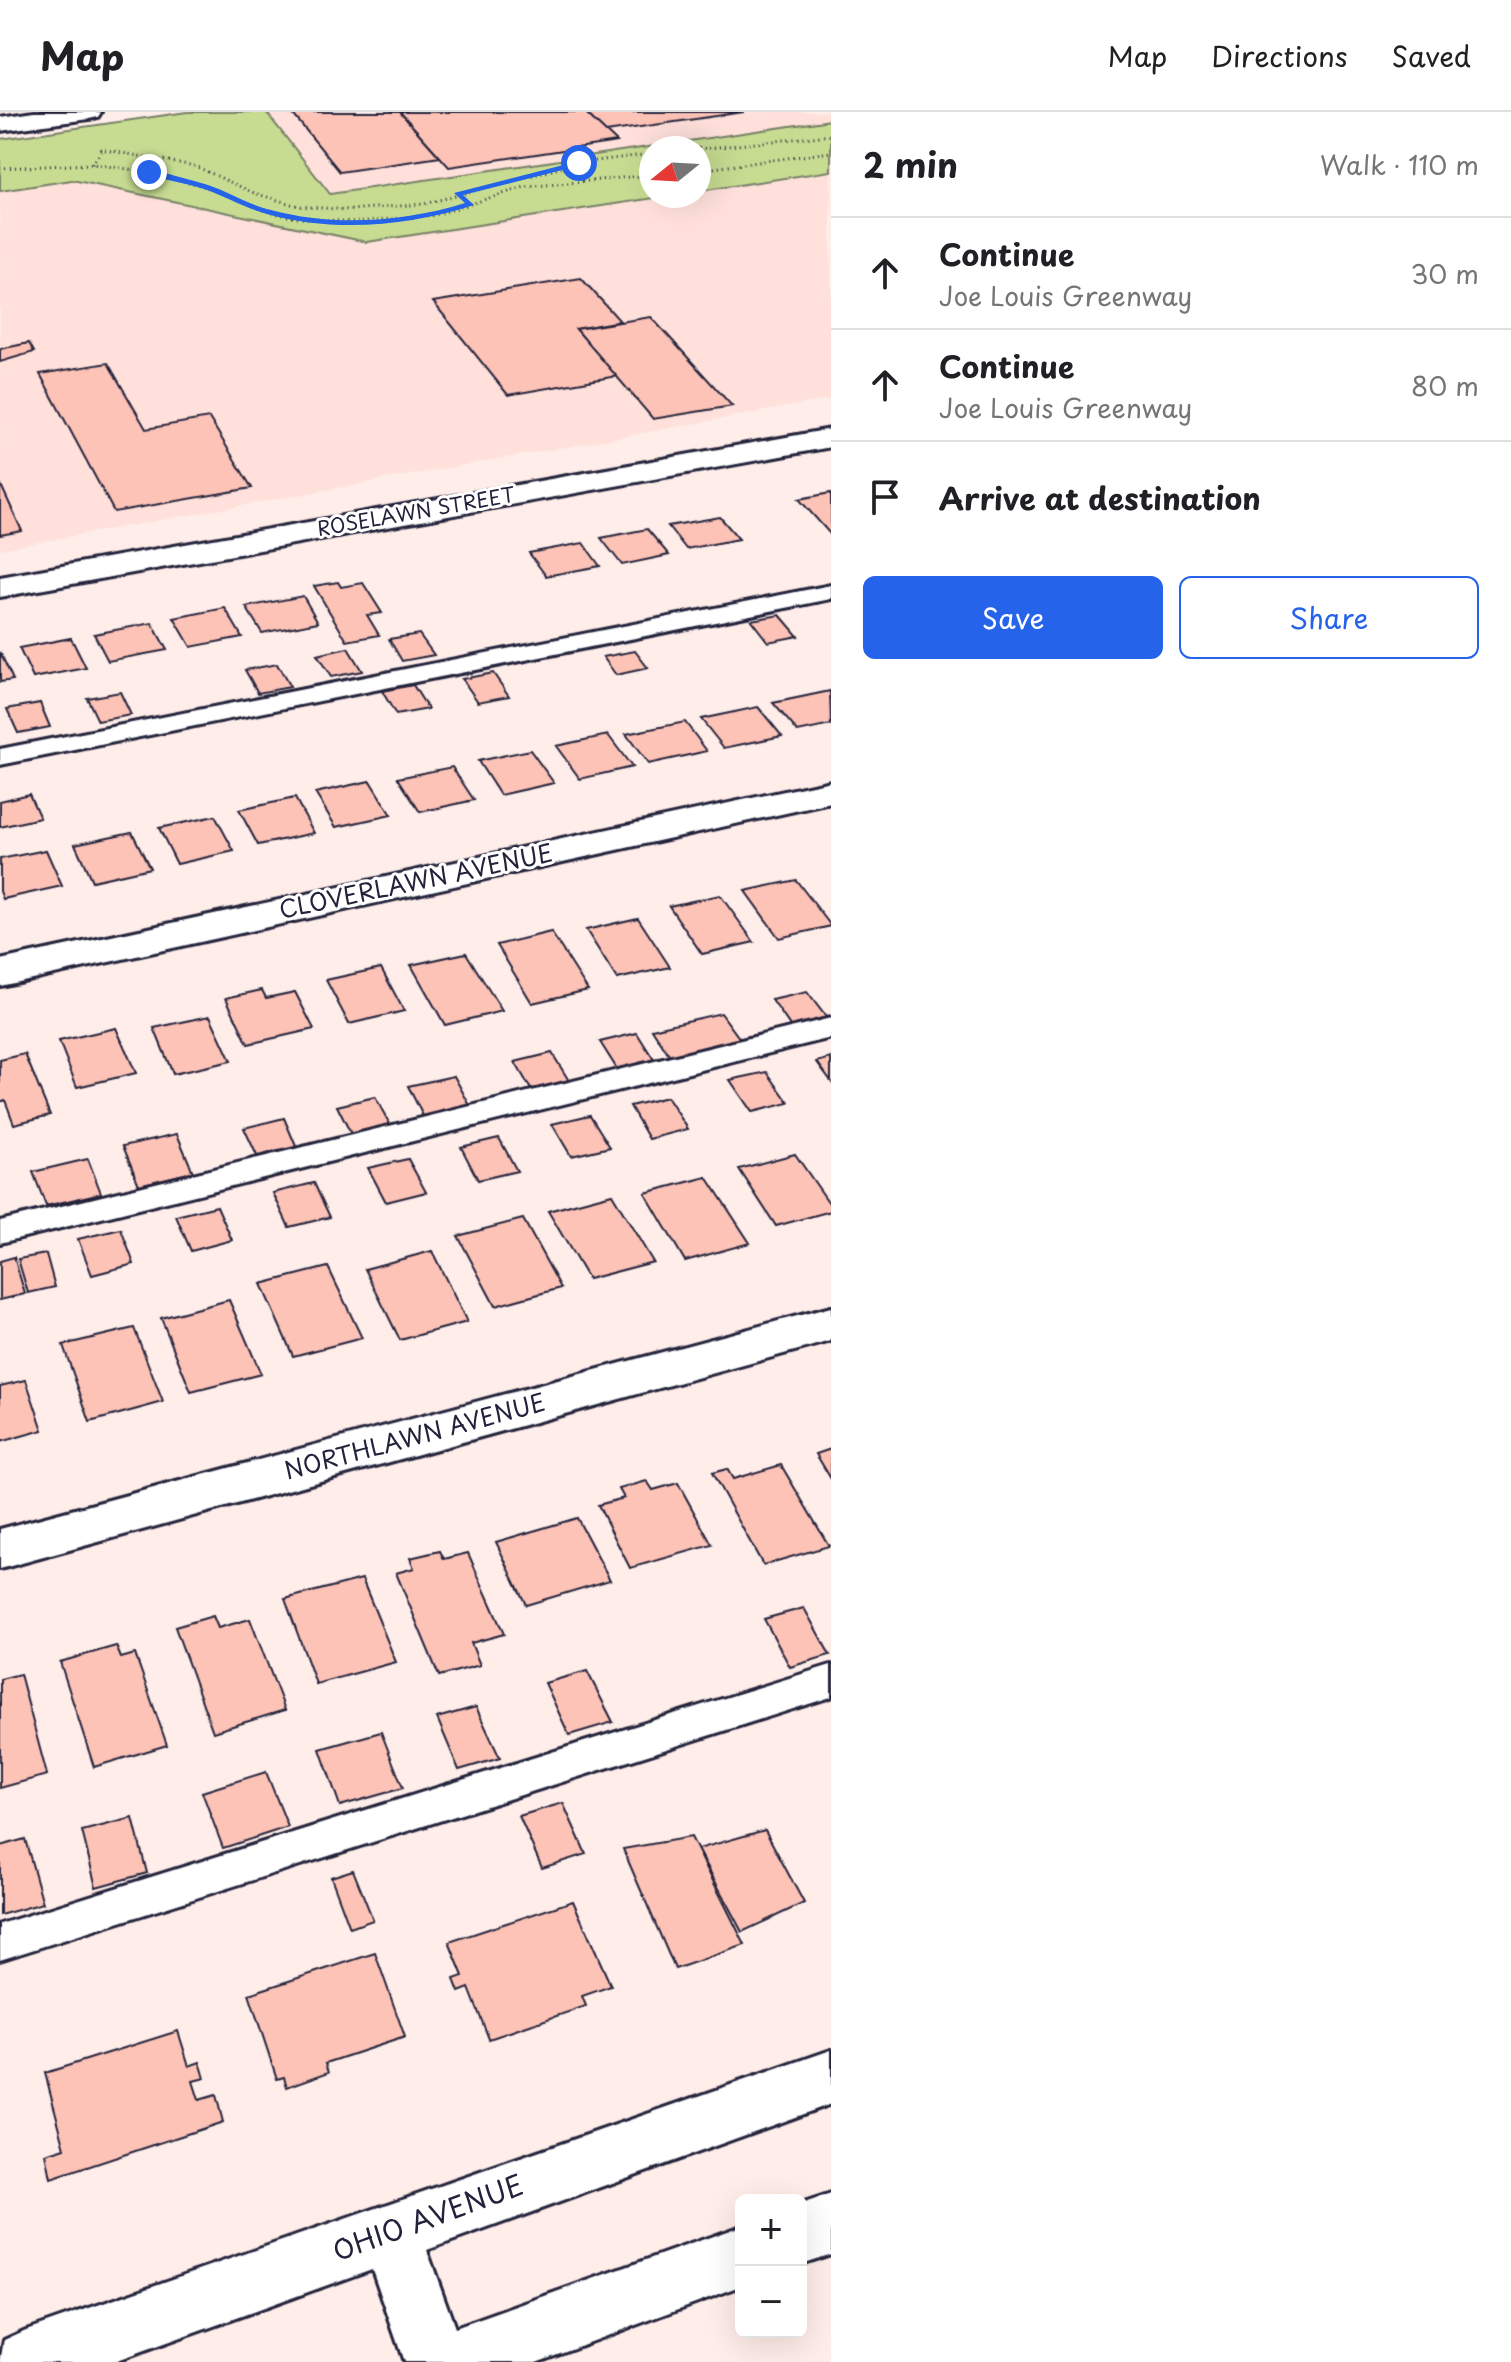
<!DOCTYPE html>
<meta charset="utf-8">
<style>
body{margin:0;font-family:"Playpen Sans",sans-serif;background:#f6f6f6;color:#202124}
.controls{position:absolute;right:24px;bottom:24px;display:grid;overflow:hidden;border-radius:12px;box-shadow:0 8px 32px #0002}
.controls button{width:72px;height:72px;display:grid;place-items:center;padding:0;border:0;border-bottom:2px solid #e0e0e0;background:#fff;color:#202124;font:40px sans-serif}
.compass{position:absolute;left:639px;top:24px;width:72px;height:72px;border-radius:50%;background:#fff;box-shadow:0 8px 32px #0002;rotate:252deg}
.stop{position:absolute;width:24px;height:24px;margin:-18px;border:6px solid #2563eb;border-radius:50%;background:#fff}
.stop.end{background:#2563eb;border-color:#fff;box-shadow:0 2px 8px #0008}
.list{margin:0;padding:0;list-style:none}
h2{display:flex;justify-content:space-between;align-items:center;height:104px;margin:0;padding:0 32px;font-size:34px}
h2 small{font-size:26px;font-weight:400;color:#757577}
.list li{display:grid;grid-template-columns:52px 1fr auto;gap:24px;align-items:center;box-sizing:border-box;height:112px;padding:0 32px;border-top:2px solid #e0e0e0}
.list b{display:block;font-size:30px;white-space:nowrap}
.list p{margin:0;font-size:26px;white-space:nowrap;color:#757577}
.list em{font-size:26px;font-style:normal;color:#757577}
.actions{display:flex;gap:16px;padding:24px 32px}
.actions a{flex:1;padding:18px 0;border:2px solid #2563eb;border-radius:12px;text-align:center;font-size:28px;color:#2563eb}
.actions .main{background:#2563eb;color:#fff}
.icon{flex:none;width:44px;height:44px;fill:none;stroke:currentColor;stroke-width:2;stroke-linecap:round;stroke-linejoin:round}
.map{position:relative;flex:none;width:831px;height:2250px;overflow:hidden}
header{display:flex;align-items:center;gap:48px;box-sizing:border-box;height:112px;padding:0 40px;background:#fff;border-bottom:2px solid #e0e0e0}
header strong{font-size:38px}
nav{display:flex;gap:44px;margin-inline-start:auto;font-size:28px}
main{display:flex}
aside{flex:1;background:#fff}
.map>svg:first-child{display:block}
.built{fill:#ffe0da}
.green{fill:#c7dc91;stroke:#747f66;stroke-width:2}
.building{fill:#fec3b7;stroke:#22223b;stroke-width:2}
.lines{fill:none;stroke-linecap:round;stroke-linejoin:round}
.lane-casing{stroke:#22223b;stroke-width:6}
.street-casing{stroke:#22223b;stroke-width:6}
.path{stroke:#22223b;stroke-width:3;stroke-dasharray:1 4;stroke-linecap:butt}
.lane{fill:#fff;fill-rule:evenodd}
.street{fill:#fff;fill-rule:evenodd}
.route{fill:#2563eb}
.labels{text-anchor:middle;stroke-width:6;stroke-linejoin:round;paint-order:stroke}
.far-street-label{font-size:20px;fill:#22223b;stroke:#fff}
.street-label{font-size:24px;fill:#22223b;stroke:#fff}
.near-street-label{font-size:28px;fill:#22223b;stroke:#fff}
</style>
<header>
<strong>Map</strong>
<nav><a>Map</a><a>Directions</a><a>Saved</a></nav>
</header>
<main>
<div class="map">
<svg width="831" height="2250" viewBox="0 0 831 2250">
<rect width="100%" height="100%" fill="#ffede9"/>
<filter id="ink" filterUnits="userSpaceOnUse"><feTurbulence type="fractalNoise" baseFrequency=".0125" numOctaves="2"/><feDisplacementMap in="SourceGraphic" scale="16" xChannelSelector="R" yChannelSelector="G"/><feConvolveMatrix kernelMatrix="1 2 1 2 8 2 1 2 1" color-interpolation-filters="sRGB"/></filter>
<g filter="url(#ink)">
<g class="built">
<path d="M266 0H831V8L330 82Z"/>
<path d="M831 59V287L0 437V79L72 68 367 130 667 84H699V79Z"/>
</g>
<path class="green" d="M187 0H266L330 82 831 8V59L699 79V36H651V84H667L367 130 72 68 0 79V27Z"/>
<g class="building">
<path d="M291 0H400L440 45 340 60Z"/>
<path d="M400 0H585L617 30 449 55Z"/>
<path d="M585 0H744L606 20Z"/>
<path d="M581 166 620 209 576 217 617 264 508 283 433 190Z"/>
<path d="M651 205 732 294 653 307 576 217Z"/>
<path d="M29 231 34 240 0 250V237Z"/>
<path d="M108 251 146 317 209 306 252 376 114 400 40 262Z"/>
<path d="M0 371 22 419 0 423Z"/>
<path d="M831 381V422H830L799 387Z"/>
<path d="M720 405 739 427 686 437 668 414Z"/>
<path d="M647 417 669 443 622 453 601 426Z"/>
<path d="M583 431 600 454 546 464 529 441Z"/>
<path d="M338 470 341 475 363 471 382 501 367 503 379 523 347 529 314 474Z"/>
<path d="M303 484 318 510 262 521 246 495Z"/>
<path d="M225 496 242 525 191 535 174 506Z"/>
<path d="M780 503 798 524 768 530 751 508Z"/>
<path d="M152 511 167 538 108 549 94 522Z"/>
<path d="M419 522 434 543 402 549 389 527Z"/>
<path d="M71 526 86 556 33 566 19 536Z"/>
<path d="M348 536 362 559 331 565 317 543Z"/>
<path d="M635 539 648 556 616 563 603 545Z"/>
<path d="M0 540 13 568 0 570Z"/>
<path d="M277 552 290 575 258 581 245 558Z"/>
<path d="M493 561 509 584 478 590 462 567Z"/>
<path d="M413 573 428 597 396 603 382 579Z"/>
<path d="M830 579 831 613 798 620 773 591Z"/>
<path d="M120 580 131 603 98 609 87 586Z"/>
<path d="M40 591 50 615 18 621 7 597Z"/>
<path d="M758 595 782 624 724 636 701 607Z"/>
<path d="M685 610 707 639 648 652 626 622Z"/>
<path d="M608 623 632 655 580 667 556 634Z"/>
<path d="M530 638 554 671 500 683 478 649Z"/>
<path d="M452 655 474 688 420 700 398 666Z"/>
<path d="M370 669 391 703 336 715 315 681Z"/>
<path d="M29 682 40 706 0 715V689Z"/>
<path d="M295 686 314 721 258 733 239 698Z"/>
<path d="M215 704 234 739 177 752 159 716Z"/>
<path d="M132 720 150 756 92 769 75 732Z"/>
<path d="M46 738 62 774 3 787 0 779V747Z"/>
<path d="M796 768 831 814 779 826 745 779Z"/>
<path d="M720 783 754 830 702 842 669 794Z"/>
<path d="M638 806 670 855 617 867 586 818Z"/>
<path d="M551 820 588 878 532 891 497 833Z"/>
<path d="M466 841 502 899 445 913 411 853Z"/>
<path d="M381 856 404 899 349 912 326 868Z"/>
<path d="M262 878 266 886 295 880 314 917 248 932 226 886Z"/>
<path d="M807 880 829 909 793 918 772 888Z"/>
<path d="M721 901 742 930 672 948 652 917Z"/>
<path d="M210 904 231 949 173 962 154 916Z"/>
<path d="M116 916 136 961 77 975 59 929Z"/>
<path d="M637 921 656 951 619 960 600 930Z"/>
<path d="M552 941 571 972 533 981 515 950Z"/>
<path d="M25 942 50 1003 14 1012 5 988 0 990V948Z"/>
<path d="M831 946V969L817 950Z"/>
<path d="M767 960 789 991 752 1000 730 968Z"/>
<path d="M454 964 473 999 426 1010 408 974Z"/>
<path d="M375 985 392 1016 353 1026 337 994Z"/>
<path d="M667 985 688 1017 649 1027 630 994Z"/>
<path d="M590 1003 610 1035 571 1044 552 1012Z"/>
<path d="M284 1006 298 1039 259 1048 244 1016Z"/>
<path d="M177 1022 193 1060 139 1073 123 1034Z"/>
<path d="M499 1026 517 1059 478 1068 461 1035Z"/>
<path d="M795 1042 831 1094V1099L776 1114 739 1057Z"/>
<path d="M88 1047 101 1081 46 1094 33 1060Z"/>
<path d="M408 1047 426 1080 386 1090 368 1056Z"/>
<path d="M707 1065 750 1131 685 1149 645 1081Z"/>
<path d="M314 1071 330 1105 289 1115 273 1081Z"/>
<path d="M612 1082 653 1150 588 1167 548 1099Z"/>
<path d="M217 1094 232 1128 191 1139 176 1104Z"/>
<path d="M523 1107 561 1176 495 1194 458 1124Z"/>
<path d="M121 1117 134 1152 92 1163 78 1127Z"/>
<path d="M432 1139 467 1210 400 1228 365 1157Z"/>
<path d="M46 1142 55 1175 28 1181 18 1147Z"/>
<path d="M14 1145 25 1182 0 1188V1149Z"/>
<path d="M328 1155 362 1226 293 1244 261 1172Z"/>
<path d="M229 1188 261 1262 191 1280 161 1206Z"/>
<path d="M134 1216 163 1290 90 1310 63 1233Z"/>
<path d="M26 1268 43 1318 0 1330V1274Z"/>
<path d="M831 1337V1367L816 1342Z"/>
<path d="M781 1353 829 1434 763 1453 712 1361 727 1357 733 1367Z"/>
<path d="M647 1369 653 1378 678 1371 712 1433 630 1456 598 1393 624 1386 619 1377Z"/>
<path d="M577 1406 610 1468 526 1493 496 1430Z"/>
<path d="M440 1439 444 1447 468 1441 504 1522 471 1531 480 1553 439 1564 396 1461 414 1456 410 1446Z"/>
<path d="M362 1467 396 1550 316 1572 285 1487Z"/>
<path d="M804 1496 830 1543 790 1555 764 1507Z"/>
<path d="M213 1504 218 1516 250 1507 285 1598 213 1620 175 1515Z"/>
<path d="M116 1534 121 1546 135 1542 167 1633 94 1655 60 1550Z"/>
<path d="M587 1559 613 1610 569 1623 545 1571Z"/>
<path d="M20 1562 47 1663 0 1676V1567Z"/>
<path d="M476 1595 500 1646 459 1658 437 1606Z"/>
<path d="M381 1620 403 1676 340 1694 320 1637Z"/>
<path d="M266 1660 288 1715 223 1736 202 1680Z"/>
<path d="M563 1691 586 1742 542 1756 519 1704Z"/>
<path d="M133 1706 147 1761 96 1775 82 1719Z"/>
<path d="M765 1718 804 1791 742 1820 698 1737Z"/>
<path d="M691 1725 745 1833 675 1857 623 1737Z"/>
<path d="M25 1727 43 1791 0 1803V1734Z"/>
<path d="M353 1758 373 1808 350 1816 331 1765Z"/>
<path d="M573 1789 611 1874 582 1884 586 1894 489 1927 469 1876 459 1880 454 1867 463 1864 449 1830Z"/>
<path d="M375 1841 405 1925 326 1951 329 1960 287 1975 284 1965 277 1967 249 1882Z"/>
<path d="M178 1919 189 1954 200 1950 205 1966 193 1969 199 1988 216 1983 223 2010 51 2067 46 2042 65 2036 45 1961Z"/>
</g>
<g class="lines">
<g class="lane-casing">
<g id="lane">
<path d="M831 473V487L0 653V637Z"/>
<path d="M831 906V926L0 1131V1109Z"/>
<path d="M831 1553V1585L0 1848V1812Z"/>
</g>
</g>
<g class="street-casing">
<g id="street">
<path d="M34 0H101L98 5 89 7 0 19V5Z"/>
<path d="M831 317V335L0 485V465Z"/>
<path d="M831 669V691L0 874V848Z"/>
<path d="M831 1195V1229L0 1457V1417Z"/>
<path d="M831 1938V1992L427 2138 455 2216 741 2114V2174L536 2250H404L372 2157 114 2250H0L4 2228 26 2218Z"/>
<path d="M831 2082V2142L801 2152V2092Z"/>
</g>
</g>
<g class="path">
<path d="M100 37 195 54 254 81 298 94 349 98 424 92 579 51 651 42"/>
<path d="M699 37 831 23"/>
<path d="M92 52 103 37"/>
<path d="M0 56 92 52 149 60 207 75 269 100 298 106 357 110 435 103 525 75 651 63"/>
<path d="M699 58 831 40"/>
</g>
<use href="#lane" class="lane"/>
<use href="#street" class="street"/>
</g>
</g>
<path class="route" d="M579 49 582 53 463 83 474 93C409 114 334 121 267 102 245 96 225 84 204 77 185 70 162 69 145 60L149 57C168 62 189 67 208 73 229 80 249 93 271 98 334 115 404 110 465 91L454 81Z"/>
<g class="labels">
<g class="far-street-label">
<text transform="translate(416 400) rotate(-10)" y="7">ROSELAWN STREET</text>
</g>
<g class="street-label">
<text transform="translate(416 770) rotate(-12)" y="8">CLOVERLAWN AVENUE</text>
<text transform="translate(415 1325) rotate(-15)" y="8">NORTHLAWN AVENUE</text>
</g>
<g class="near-street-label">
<text transform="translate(428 2106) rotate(-20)" y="10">OHIO AVENUE</text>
</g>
</g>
</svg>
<div class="controls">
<button>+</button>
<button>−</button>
</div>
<svg class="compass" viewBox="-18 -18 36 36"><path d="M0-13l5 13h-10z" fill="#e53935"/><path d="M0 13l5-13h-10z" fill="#757577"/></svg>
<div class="stop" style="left:579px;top:51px"></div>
<div class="stop end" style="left:149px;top:60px"></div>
</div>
<aside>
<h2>2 min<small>Walk · 110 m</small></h2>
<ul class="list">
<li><svg class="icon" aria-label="ahead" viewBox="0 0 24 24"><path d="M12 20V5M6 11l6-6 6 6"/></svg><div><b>Continue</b><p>Joe Louis Greenway</p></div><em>30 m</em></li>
<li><svg class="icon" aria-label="ahead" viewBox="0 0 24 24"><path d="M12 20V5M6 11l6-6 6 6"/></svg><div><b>Continue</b><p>Joe Louis Greenway</p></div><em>80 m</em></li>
<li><svg class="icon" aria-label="arrive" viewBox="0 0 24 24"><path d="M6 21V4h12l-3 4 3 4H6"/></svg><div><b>Arrive at destination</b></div></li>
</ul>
<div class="actions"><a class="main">Save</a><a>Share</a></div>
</aside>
</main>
